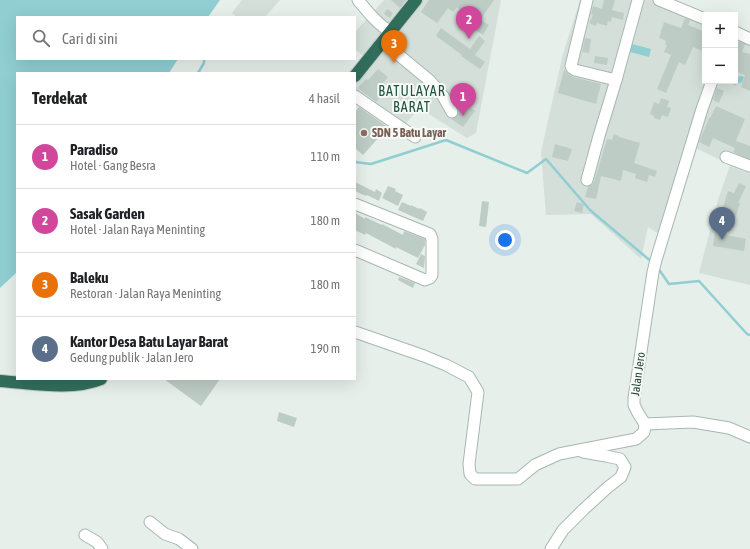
<!DOCTYPE html>
<html lang="id">
<meta charset="utf-8">
<style>
body{margin:0;font-family:"Asap Condensed",sans-serif;background:#f6f6f6;color:#202124}
.controls{position:absolute;right:12px;top:12px;display:grid;overflow:hidden;border-radius:0px;box-shadow:0 4px 16px #0002}
.controls button{width:36px;height:36px;display:grid;place-items:center;padding:0;border:0;border-bottom:1px solid #e0e0e0;background:#fff;color:#202124;font:20px sans-serif}
.you{position:absolute;left:505px;top:240px;width:14px;height:14px;margin:-10px;border:3px solid #fff;border-radius:50%;background:#1a73e8;box-shadow:0 0 0 6px #1a73e833}
.badge{display:grid;place-items:center;width:26px;height:26px;border-radius:50%;background:#7e4840;color:#fff;font-size:13px;font-weight:700}
.pin{position:absolute;translate:-50% -33px;filter:drop-shadow(0 1px 2px #0008)}
.pin::after{content:'';position:absolute;top:21px;width:14px;height:12px;background:inherit;clip-path:polygon(0 0,100% 0,50% 100%)}
.list{margin:0;padding:0;list-style:none}
h2{display:flex;justify-content:space-between;align-items:center;height:52px;margin:0;padding:0 16px;font-size:17px}
h2 small{font-size:13px;font-weight:400;color:#757577}
.list li{display:grid;grid-template-columns:26px 1fr auto;gap:12px;align-items:center;box-sizing:border-box;height:64px;padding:0 16px;border-top:1px solid #e0e0e0}
.list b{display:block;font-size:15px;white-space:nowrap}
.list p{margin:0;font-size:13px;white-space:nowrap;color:#757577}
.list em{font-size:13px;font-style:normal;color:#757577}
.icon{flex:none;width:22px;height:22px;fill:none;stroke:currentColor;stroke-width:2;stroke-linecap:round;stroke-linejoin:round}
.map{position:relative;flex:none;width:750px;height:549px;overflow:hidden}
.search{position:absolute;background:#fff;box-shadow:0 4px 16px #0002;left:16px;top:16px;width:340px;height:44px;display:flex;align-items:center;gap:10px;box-sizing:border-box;padding:0 14px;border-radius:0px;color:#757577;font-size:15px}
.panel{position:absolute;background:#fff;box-shadow:0 4px 16px #0002;left:16px;top:72px;width:340px;height:308px;border-radius:0px}
.map>svg:first-child{display:block}
.built{fill:#d4dfd9}
.water{fill:#90ced2}
.lines{fill:none;stroke-linecap:round;stroke-linejoin:round}
.stream{stroke:#90ced2;stroke-width:2.5}
.building{fill:#beccc6}
.minor-casing{stroke:#a8b7b1;stroke-width:13}
.highway-casing{stroke:#c2cac7;stroke-width:14}
.minor{stroke:#fff;stroke-width:11}
.highway{stroke:#316d5b;stroke-width:12}
.education-dot{fill:#8d6e63;stroke:#f7fbf8;stroke-width:1.5}
.labels{text-anchor:middle;stroke-width:4;stroke-linejoin:round;paint-order:stroke}
.education-label{font-size:12px;font-weight:bold;fill:#785e54;stroke:#f7fbf8;text-anchor:start}
.street-label{font-size:12px;fill:#254137;stroke:#f7fbf8}
.quarter-label{font-size:14px;letter-spacing:1px;fill:#205342;stroke:#f7fbf8}
</style>
<div class="map">
<svg width="750" height="549" viewBox="0 0 750 549">
<rect width="100%" height="100%" fill="#e6efea"/>
<g class="built">
<path d="M242 0H280L265 17H237L232 13Z"/>
<path d="M384 0H501L476 133 467 138 419 108 403 127 355 94V73H348L363 56 355 49V32Z"/>
<path d="M580 0H667L705 16V81H735V27L750 33V285L699 273 718 200 730 165 694 147 667 239 648 227 641 259 591 214 546 215 541 152 563 54Z"/>
</g>
<g class="water">
<path d="M0 0H220L208 17H17V59H178L169 73H17V272L0 288Z"/>
<path d="M628 43 651 49 649 57 626 51Z"/>
<path d="M735 75 737 77 741 76 744 77 742 82 735 85 731 83V81H735Z"/>
</g>
<g class="lines">
<g class="stream">
<path d="M198 73 204 63V59"/>
<path d="M355 162 371 164 446 140 527 173 546 159 590 210 653 263"/>
<path d="M658 268 669 284 699 281 747 334 750 335"/>
</g>
</g>
<g class="building">
<path d="M391 0H406L400 8Z"/>
<path d="M429 0H494L480 20 489 25 483 35 474 29 479 21 478 23 457 7 453 12 448 8 437 23 421 12Z"/>
<path d="M604 0H615L612 10 624 13 623 20 612 17 611 22 608 21 607 26 597 23 596 26 589 23 593 15 591 14 593 6 602 9Z"/>
<path d="M387 9 393 13 390 18 384 14Z"/>
<path d="M685 18 690 20 688 25 705 32V52L693 47 685 65 679 62 666 93 657 89 671 55 664 52 667 45H665L666 41 659 38 664 22 681 28Z"/>
<path d="M441 28 470 49 479 36 485 41 475 55 485 62 480 69 461 56 462 55 436 36Z"/>
<path d="M585 38 591 39 589 53 582 52Z"/>
<path d="M735 40 745 44 742 52 750 54V91L741 87 745 75 735 71Z"/>
<path d="M595 56 608 58 607 65 594 63Z"/>
<path d="M378 69 388 77 378 89 383 94 376 102 358 88 366 79 368 80Z"/>
<path d="M564 70 568 74 573 77 601 84 596 104 558 93Z"/>
<path d="M717 88 724 91 719 103 713 100Z"/>
<path d="M661 98 669 101 667 107 671 108 668 117 662 115 660 120 654 118V116L650 114 654 102 659 104Z"/>
<path d="M461 100 475 111 463 127 451 119 455 118 458 115 459 112 457 106Z"/>
<path d="M716 106 745 119 736 141 750 146V159L733 152 735 148 713 138 709 147 699 142 709 118H710Z"/>
<path d="M359 107 388 127 363 155 355 148V112Z"/>
<path d="M614 134 619 136V137L640 143 634 163 657 171 655 177 649 175 647 182 635 178 636 174 623 170 621 181 601 176 596 199 585 197 588 187 592 185 594 182 607 139 612 140Z"/>
<path d="M555 144 572 149 568 161 552 157Z"/>
<path d="M355 182 375 192 376 189 382 193 379 201 367 195 366 196 355 191Z"/>
<path d="M739 183 746 186 738 203H740L735 219 721 214 728 191 734 193Z"/>
<path d="M388 186 396 189 395 191 403 195 398 206 382 198Z"/>
<path d="M482 201 489 202 486 227 479 226Z"/>
<path d="M402 202 411 206V205L419 209 420 208 427 212 423 221 398 210Z"/>
<path d="M577 202 584 204 582 213 574 211Z"/>
<path d="M355 213 365 219V217L382 225V224L403 235 404 231 425 239V245L418 258 396 247V249L366 233 365 235 355 230Z"/>
<path d="M715 231 727 232 726 235 746 239 744 251 713 246Z"/>
<path d="M421 254 425 256 424 268 416 264Z"/>
<path d="M399 277 415 283 413 288 398 280Z"/>
<path d="M164 379H220L201 406Z"/>
<path d="M279 412 297 418 294 427 277 421Z"/>
</g>
<g class="lines">
<g class="minor-casing">
<g id="minor">
<path d="M358 0C368 12 378 25 391 32"/>
<path d="M659 0 705 19"/>
<path d="M735 32 750 39"/>
<path d="M383 42 429 80 437 89 443 96 452 112"/>
<path d="M616 80 638 0"/>
<path d="M355 96 415 137"/>
<path d="M726 157 750 166"/>
<path d="M587 180 599 136 616 80 575 70 572 68 571 66 587 0"/>
<path d="M355 204 430 234 432 239V275L430 278 425 280 355 250"/>
<path d="M355 332 424 356 446 365 469 377 478 392 469 464 470 474 475 479H518L535 465 559 454 636 439 644 432 645 424 638 413 634 405V398L653 272 656 260 702 109 712 81"/>
<path d="M645 424 693 422 729 428 750 437"/>
<path d="M150 522 165 534 179 539 192 549"/>
<path d="M85 535 97 542 102 549"/>
<path d="M551 549 563 530 584 509 607 488 621 477 625 467 620 459 606 456 583 452"/>
</g>
</g>
<g class="highway-casing">
<g id="highway">
<path d="M355 76 416 0"/>
<path d="M0 381C31 383 72 391 101 379"/>
</g>
</g>
<use href="#minor" class="minor"/>
<use href="#highway" class="highway"/>
</g>
<circle class="education-dot" cx="364" cy="133" r="4"/>
<g class="labels">
<g class="education-label">
<text x="372" y="137">SDN 5 Batu Layar</text>
</g>
<g class="street-label">
<text transform="translate(638 374) rotate(-82)" y="4">Jalan Jero</text>
</g>
<g class="quarter-label">
<text x="412" y="96">BATULAYAR<tspan x="412" dy="16">BARAT</tspan></text>
</g>
</g>
</svg>
<div class="controls">
<button>+</button>
<button>−</button>
</div>
<div class="you"></div>
<div class="pin badge" style="left:463px;top:116px;background:#d1479c">1</div>
<div class="pin badge" style="left:469px;top:39px;background:#d1479c">2</div>
<div class="pin badge" style="left:394px;top:63px;background:#e8710a">3</div>
<div class="pin badge" style="left:722px;top:240px;background:#5c6f8a">4</div>
<div class="search"><svg class="icon" aria-label="search" viewBox="0 0 24 24"><circle cx="10" cy="10" r="6"/><path d="M15 15l6 6"/></svg>Cari di sini</div>
<section class="panel">
<h2>Terdekat<small>4 hasil</small></h2>
<ul class="list">
<li><span class="badge" style="background:#d1479c">1</span><div><b>Paradiso</b><p>Hotel · Gang Besra</p></div><em>110 m</em></li>
<li><span class="badge" style="background:#d1479c">2</span><div><b>Sasak Garden</b><p>Hotel · Jalan Raya Meninting</p></div><em>180 m</em></li>
<li><span class="badge" style="background:#e8710a">3</span><div><b>Baleku</b><p>Restoran · Jalan Raya Meninting</p></div><em>180 m</em></li>
<li><span class="badge" style="background:#5c6f8a">4</span><div><b>Kantor Desa Batu Layar Barat</b><p>Gedung publik · Jalan Jero</p></div><em>190 m</em></li>
</ul>
</section>
</div>
